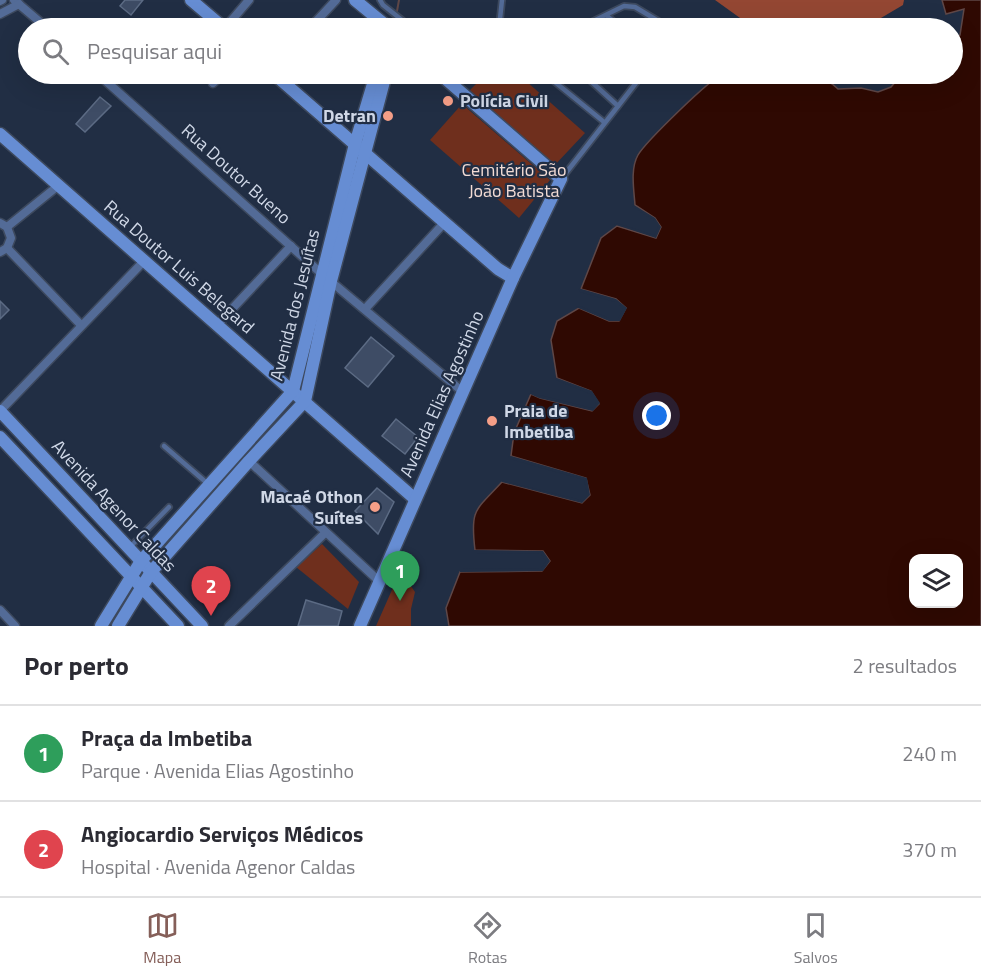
<!DOCTYPE html>
<html lang="pt">
<meta charset="utf-8">
<style>
body{margin:0;font-family:"Titillium Web",sans-serif;background:#f2f2f3;color:#2b2b33}
.controls{position:absolute;right:18px;bottom:18px;display:grid;overflow:hidden;border-radius:12px;box-shadow:0 6px 24px #0002}
.controls button{width:54px;height:54px;display:grid;place-items:center;padding:0;border:0;border-bottom:2px solid #e1e1e2;background:#fff;color:#2b2b33;font:30px sans-serif}
.you{position:absolute;left:657px;top:416px;width:21px;height:21px;margin:-15px;border:4px solid #fff;border-radius:50%;background:#1a73e8;box-shadow:0 0 0 9px #1a73e833}
.badge{display:grid;place-items:center;width:39px;height:39px;border-radius:50%;background:#855f59;color:#fff;font-size:20px;font-weight:700}
.pin{position:absolute;translate:-50% -50px;filter:drop-shadow(0 2px 3px #0008)}
.pin::after{content:'';position:absolute;top:32px;width:21px;height:18px;background:inherit;clip-path:polygon(0 0,100% 0,50% 100%)}
.list{margin:0;padding:0;list-style:none}
h2{display:flex;justify-content:space-between;align-items:center;height:78px;margin:0;padding:0 24px;font-size:26px}
h2 small{font-size:20px;font-weight:400;color:#7c7c81}
.list li{display:grid;grid-template-columns:39px 1fr auto;gap:18px;align-items:center;box-sizing:border-box;height:96px;padding:0 24px;border-top:2px solid #e1e1e2}
.list b{display:block;font-size:22px;white-space:nowrap}
.list p{margin:0;font-size:20px;white-space:nowrap;color:#7c7c81}
.list em{font-size:20px;font-style:normal;color:#7c7c81}
.icon{flex:none;width:33px;height:33px;fill:none;stroke:currentColor;stroke-width:2;stroke-linecap:round;stroke-linejoin:round}
.map{position:relative;flex:none;width:981px;height:626px;overflow:hidden}
.search{position:absolute;background:#fff;box-shadow:0 6px 24px #0002;left:18px;right:18px;top:18px;height:66px;display:flex;align-items:center;gap:15px;box-sizing:border-box;padding:0 21px;border-radius:33px;color:#7c7c81;font-size:22px}
.sheet{height:270px;background:#fff}
nav{display:flex;justify-content:space-around;align-items:center;box-sizing:border-box;height:84px;border-top:2px solid #e1e1e2;background:#fff;font-size:16px;color:#7c7c81}
nav a{display:grid;justify-items:center;gap:3px}
nav .on{color:#855f59}
.map>svg:first-child{display:block}
.green{fill:#6f2f1d}
.forest{fill:#944733}
.water{fill:#2f0902;stroke:#5f4747;stroke-width:1.5;fill-rule:evenodd}
.pier{fill:#212e44}
.lines{fill:none;stroke-linecap:round;stroke-linejoin:round}
.stream{stroke:#5f4747;stroke-width:2}
.building{fill:#3e4c65;stroke:#5c6b84;stroke-width:1.5}
.lane-casing{stroke:#3d495e;stroke-width:8}
.street-casing{stroke:#3d495e;stroke-width:11}
.secondary-casing{stroke:#3d495e;stroke-width:15}
.lane{stroke:#536b97;stroke-width:4.5}
.street{stroke:#536b97;stroke-width:8}
.secondary{stroke:#668dd3;stroke-width:12}
.poi-dot{fill:#f49e87;stroke:#212e44;stroke-width:2}
.labels{text-anchor:middle;stroke-width:4.5;stroke-linejoin:round;paint-order:stroke}
.poi-label{font-size:18px;font-weight:bold;fill:#d0d8e7;stroke:#212e44;text-anchor:start}
.park-label{font-size:18px;fill:#f3dcd5;stroke:#212e44}
.street-label{font-size:18px;fill:#d0d8e7;stroke:#212e44}
</style>
<div class="map">
<svg width="981" height="626" viewBox="0 0 981 626">
<rect width="100%" height="100%" fill="#212e44"/>
<g class="green">
<path d="M486 74H518L585 133 553 167 466 94Z"/>
<path d="M462 104 550 180 519 218 430 140Z"/>
<path d="M322 544 359 582 348 609 296 567Z"/>
<path d="M399 574 406 579 415 592 411 609V626H376Z"/>
</g>
<path class="forest" d="M715 0H904L903 5 864 28H754Z"/>
<path class="water" d="M942 0H981V626H449L446 608 460 572 542 571 550 561 543 551 475 550C470 509 475 511 502 482L582 503 590 495 586 478 511 456 514 433 531 394 540 398 592 411 599 404 591 391 557 378 551 340 557 321 579 308 609 321H619L626 308 616 299 581 289 601 238 617 226 656 238 661 227 655 218 635 205C634 190 630 169 638 155 645 143 712 76 724 74 737 70 764 74 779 74 801 74 822 73 838 89L861 88 878 92 891 87 902 74H952L953 40 960 35 964 9 946 14ZM914 558H958V604H914Z"/>
<g class="pier">
<path d="M632 204 655 218 661 227 656 238 614 224 617 223 654 235 658 227 653 220 633 207Z"/>
<path d="M578 288 616 299 627 308 620 321H609L576 307 580 306 609 318H618L623 308 615 302 580 292Z"/>
<path d="M554 377 592 391 600 403 593 411 539 398 528 393 532 391 540 395 592 408 596 403 590 394 556 380Z"/>
<path d="M511 456 587 478 590 495 582 503 502 482 500 480 581 500 587 494 584 480 510 459 508 457Z"/>
<path d="M472 550 543 551 550 561 543 571 460 572V569L541 568 546 561 541 554 475 553Z"/>
</g>
<g class="lines">
<path class="stream" d="M397 11 399 0"/>
</g>
<g class="building">
<path d="M125 0H143L131 15 120 6Z"/>
<path d="M100 97 111 106 85 132 76 124Z"/>
<path d="M0 301 9 310 0 319Z"/>
<path d="M371 337 394 356 368 387 345 368Z"/>
<path d="M396 419 418 437 405 454 382 436Z"/>
<path d="M377 488 394 502 378 534 355 511Z"/>
<path d="M306 600 342 611 338 626H298Z"/>
</g>
<g class="lines">
<g class="lane-casing">
<g id="lane">
<path d="M380 0 383 5 412 28"/>
<path d="M607 16 622 28"/>
<path d="M499 28 502 0"/>
<path d="M579 28 624 6 635 7 670 28"/>
<path d="M545 74 604 122"/>
<path d="M583 74 618 106"/>
<path d="M562 178 643 74"/>
<path d="M164 446 208 484"/>
<path d="M131 546 169 507"/>
</g>
</g>
<g class="street-casing">
<g id="street">
<path d="M14 0 47 28"/>
<path d="M0 1 2 0"/>
<path d="M0 14 19 4"/>
<path d="M225 28 249 0"/>
<path d="M310 28 336 0"/>
<path d="M98 74 322 274 463 392"/>
<path d="M213 83 223 74"/>
<path d="M0 223 7 227 11 238 7 248 0 252"/>
<path d="M7 227 59 185"/>
<path d="M7 248 81 325"/>
<path d="M365 309 445 222"/>
<path d="M217 325 291 246"/>
<path d="M0 411 144 261"/>
<path d="M249 461 379 581"/>
<path d="M0 610 15 626"/>
<path d="M229 626 325 533"/>
</g>
</g>
<g class="secondary-casing">
<g id="secondary">
<path d="M191 0 224 28"/>
<path d="M355 0 389 28"/>
<path d="M274 74 498 269 513 278"/>
<path d="M0 134 415 499"/>
<path d="M0 411 202 626"/>
<path d="M0 437 178 626"/>
<path d="M101 626 141 561 293 391 355 144 376 74"/>
<path d="M118 626 151 572 249 461 305 401 331 281 386 74"/>
<path d="M360 626 513 278 561 179 440 74"/>
</g>
</g>
<use href="#lane" class="lane"/>
<use href="#street" class="street"/>
<use href="#secondary" class="secondary"/>
</g>
<g class="poi-dot">
<circle cx="448" cy="101" r="6"/>
<circle cx="388" cy="116" r="6"/>
<circle cx="492" cy="421" r="6"/>
<circle cx="375" cy="507" r="6"/>
</g>
<g class="labels">
<g class="poi-label">
<text x="460" y="107">Polícia Civil</text>
<text x="376" y="122" text-anchor="end">Detran</text>
<text x="504" y="417">Praia de<tspan x="504" dy="21">Imbetiba</tspan></text>
<text x="363" y="503" text-anchor="end">Macaé Othon<tspan x="363" dy="21">Suítes</tspan></text>
</g>
<g class="park-label">
<text x="514" y="176">Cemitério São<tspan x="514" dy="21">João Batista</tspan></text>
</g>
<g class="street-label">
<text transform="translate(236 174) rotate(42)" y="6">Rua Doutor Bueno</text>
<text transform="translate(179 267) rotate(41)" y="6">Rua Doutor Luis Belegard</text>
<text transform="translate(295 305) rotate(-76)" y="6">Avenida dos Jesuítas</text>
<text transform="translate(442 394) rotate(-66)" y="6">Avenida Elias Agostinho</text>
<text transform="translate(114 506) rotate(47)" y="6">Avenida Agenor Caldas</text>
</g>
</g>
</svg>
<div class="controls">
<button><svg class="icon" aria-label="layers" viewBox="0 0 24 24"><path d="M12 4l9 5-9 5-9-5zM3 14l9 5 9-5"/></svg></button>
</div>
<div class="you"></div>
<div class="pin badge" style="left:400px;top:601px;background:#2e9e5b">1</div>
<div class="pin badge" style="left:211px;top:616px;background:#e0444e">2</div>
<div class="search"><svg class="icon" aria-label="search" viewBox="0 0 24 24"><circle cx="10" cy="10" r="6"/><path d="M15 15l6 6"/></svg>Pesquisar aqui</div>
</div>
<section class="sheet">
<h2>Por perto<small>2 resultados</small></h2>
<ul class="list">
<li><span class="badge" style="background:#2e9e5b">1</span><div><b>Praça da Imbetiba</b><p>Parque · Avenida Elias Agostinho</p></div><em>240 m</em></li>
<li><span class="badge" style="background:#e0444e">2</span><div><b>Angiocardio Serviços Médicos</b><p>Hospital · Avenida Agenor Caldas</p></div><em>370 m</em></li>
</ul>
</section>
<nav>
<a class="on"><svg class="icon" aria-label="map" viewBox="0 0 24 24"><path d="M3 6l6-2 6 2 6-2v14l-6 2-6-2-6 2zM9 4v14M15 6v14"/></svg>Mapa</a>
<a><svg class="icon" aria-label="directions" viewBox="0 0 24 24"><path d="M12 3l9 9-9 9-9-9zM9 14v-3h6M13 9l2 2-2 2"/></svg>Rotas</a>
<a><svg class="icon" aria-label="saved" viewBox="0 0 24 24"><path d="M7 4h10v16l-5-4-5 4z"/></svg>Salvos</a>
</nav>
